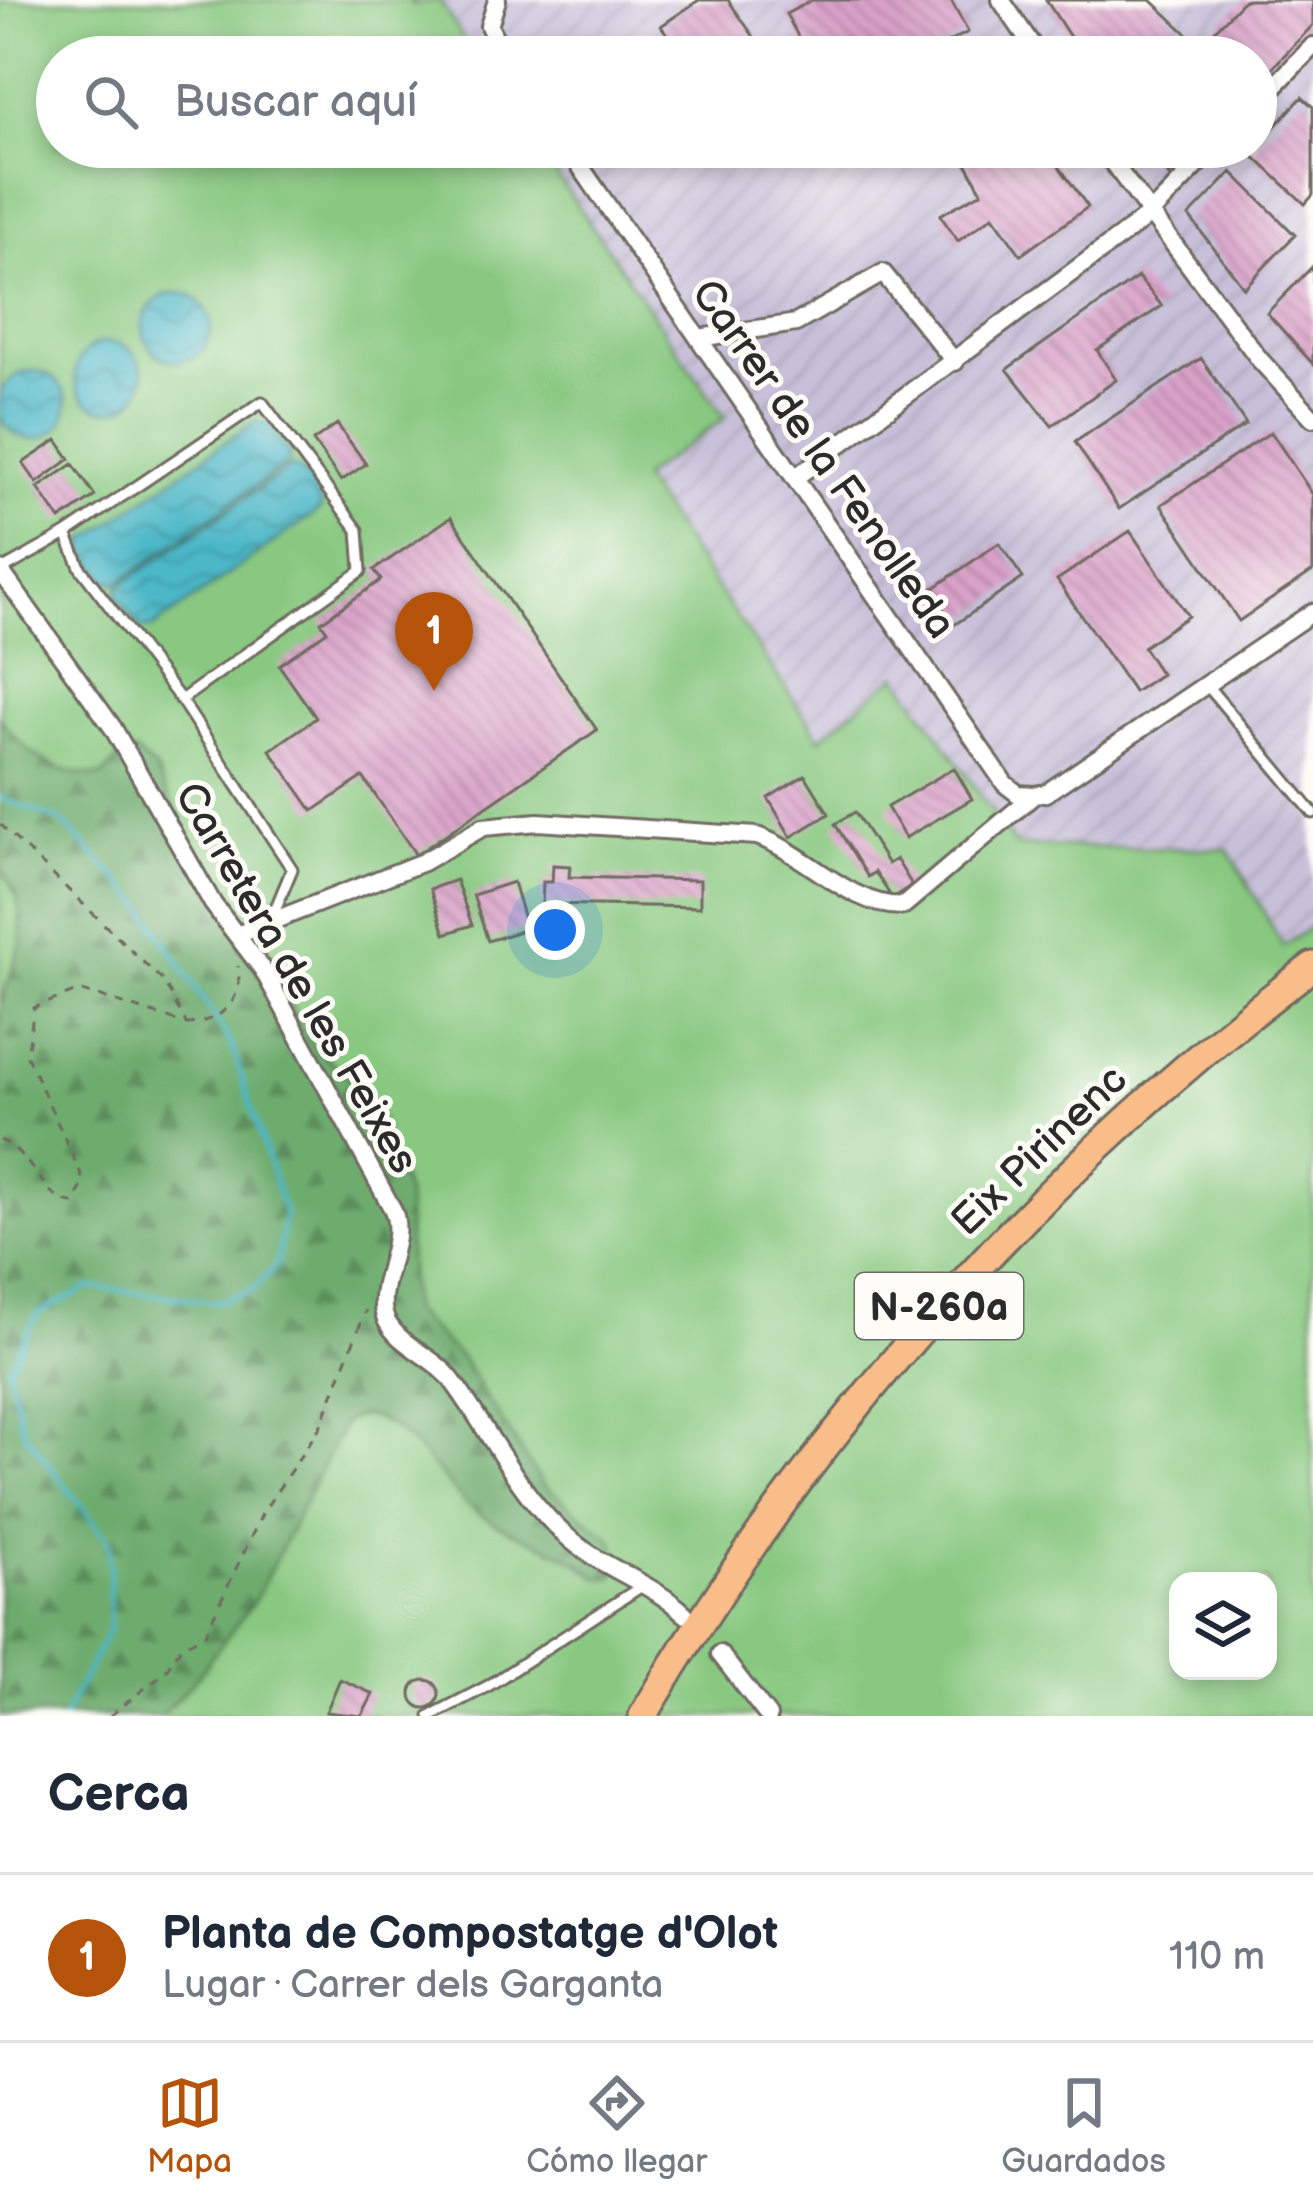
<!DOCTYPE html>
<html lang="es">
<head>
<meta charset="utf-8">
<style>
  body { margin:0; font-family:"Balsamiq Sans",sans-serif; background:#f2f2f3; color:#1f2937 }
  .controls { position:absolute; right:36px; bottom:36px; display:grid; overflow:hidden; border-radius:24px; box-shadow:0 6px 18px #0003 }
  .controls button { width:108px; height:108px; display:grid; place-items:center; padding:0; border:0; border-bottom:3px solid #e0e1e3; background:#fff; color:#1f2937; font:60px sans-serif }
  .you { position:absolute; left:555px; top:930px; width:42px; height:42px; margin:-30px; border:9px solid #fff; border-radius:50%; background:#1a73e8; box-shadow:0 0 0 18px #1a73e833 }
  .badge { display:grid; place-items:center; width:78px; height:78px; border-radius:50%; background:#b45309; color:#fff; font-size:39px; font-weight:700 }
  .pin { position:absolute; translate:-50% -99px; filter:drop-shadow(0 3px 6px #0008) }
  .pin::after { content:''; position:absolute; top:63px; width:42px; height:36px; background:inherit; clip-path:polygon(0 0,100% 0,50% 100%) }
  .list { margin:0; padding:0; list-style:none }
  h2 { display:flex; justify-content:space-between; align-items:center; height:156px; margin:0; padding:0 48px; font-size:51px }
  h2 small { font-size:39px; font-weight:400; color:#747a83 }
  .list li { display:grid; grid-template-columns:78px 1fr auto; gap:36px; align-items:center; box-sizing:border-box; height:168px; padding:0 48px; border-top:3px solid #e0e1e3 }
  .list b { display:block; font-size:45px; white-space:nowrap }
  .list p { margin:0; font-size:39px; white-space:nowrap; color:#747a83 }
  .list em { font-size:39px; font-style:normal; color:#747a83 }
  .icon { flex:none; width:66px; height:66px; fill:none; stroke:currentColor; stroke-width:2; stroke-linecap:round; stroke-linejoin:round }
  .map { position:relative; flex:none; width:1313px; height:1716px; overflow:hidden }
  .search { position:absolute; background:#fff; box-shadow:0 6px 18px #0003; left:36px; right:36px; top:36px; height:132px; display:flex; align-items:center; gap:30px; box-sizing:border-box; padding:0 42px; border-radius:66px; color:#747a83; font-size:45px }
  .sheet { height:324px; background:#fff }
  nav { display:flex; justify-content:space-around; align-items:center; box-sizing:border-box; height:168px; border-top:3px solid #e0e1e3; background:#fff; font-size:33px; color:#747a83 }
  nav a { display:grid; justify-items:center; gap:6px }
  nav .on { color:#b45309 }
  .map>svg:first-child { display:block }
</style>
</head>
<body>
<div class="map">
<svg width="1313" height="1716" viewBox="0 0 1313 1716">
  <defs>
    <pattern id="industrial-furrows" width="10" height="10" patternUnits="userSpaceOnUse" patternTransform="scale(3)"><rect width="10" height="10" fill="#c7c0d9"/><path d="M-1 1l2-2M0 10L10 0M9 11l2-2" fill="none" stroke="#aba5ba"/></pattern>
    <pattern id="forest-firs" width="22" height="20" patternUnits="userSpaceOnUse" patternTransform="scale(3)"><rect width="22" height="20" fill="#6eac6e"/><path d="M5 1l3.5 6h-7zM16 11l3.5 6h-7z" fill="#5b8c5b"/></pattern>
    <pattern id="water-waves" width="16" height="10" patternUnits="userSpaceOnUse" patternTransform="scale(3)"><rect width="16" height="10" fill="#4bb7c7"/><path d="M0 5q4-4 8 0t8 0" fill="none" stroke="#3f95a2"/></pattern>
    <pattern id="building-back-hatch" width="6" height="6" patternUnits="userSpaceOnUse" patternTransform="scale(3)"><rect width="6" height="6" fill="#daa2c9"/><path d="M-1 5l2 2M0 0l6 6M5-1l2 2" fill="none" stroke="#b184a3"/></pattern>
  </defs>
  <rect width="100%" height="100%" fill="#fdfcf7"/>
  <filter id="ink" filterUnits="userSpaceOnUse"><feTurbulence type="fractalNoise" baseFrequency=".00833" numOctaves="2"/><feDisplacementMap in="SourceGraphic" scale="24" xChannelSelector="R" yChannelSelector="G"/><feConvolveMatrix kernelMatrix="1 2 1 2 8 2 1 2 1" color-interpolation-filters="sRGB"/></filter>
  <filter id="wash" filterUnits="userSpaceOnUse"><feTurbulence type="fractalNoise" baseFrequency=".004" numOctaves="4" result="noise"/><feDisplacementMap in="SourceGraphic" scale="48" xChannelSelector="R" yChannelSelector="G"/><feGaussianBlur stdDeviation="2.7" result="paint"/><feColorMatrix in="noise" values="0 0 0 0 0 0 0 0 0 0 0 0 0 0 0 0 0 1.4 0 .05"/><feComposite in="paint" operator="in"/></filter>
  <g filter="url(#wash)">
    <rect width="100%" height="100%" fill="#f4e3c9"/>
    <path fill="url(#industrial-furrows)" d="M415,0h898v925l-30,22 -55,-98 -212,-3 -119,-171 -76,64 -409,-592h844v-90h-872l2,-36z"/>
    <path fill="#88c880" stroke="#5a7a56" stroke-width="3" fill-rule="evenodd" d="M0,0h415l-4,5 28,-5 36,57h-418v90h480l188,271 -84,60 179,260 77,-63 119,171 212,3 55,97 30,-21v791h-1313zM1178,1581h90v90h-90z"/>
    <path fill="url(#forest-firs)" stroke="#4c6c4c" stroke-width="3" d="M0,717c24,36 59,60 103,59l17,-20 15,-4 20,17 47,102 65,87 45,88 48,40 17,25 29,83 5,116 52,51 80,124 70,55 7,27 -8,11h-14c-38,-35 -93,-41 -131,-74 -28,-24 -83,-114 -123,-81l-88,175 -62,83 -34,35h-160v-710l22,-66 -4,-42 -18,-31z"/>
    <path fill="url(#water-waves)" stroke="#3b7179" stroke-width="3" d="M143 327a34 34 0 1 1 68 0a34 34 0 1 1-68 0Z
      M75 376a34 34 0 1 1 68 0a34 34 0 1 1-68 0Z
      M-1 405a34 34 0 1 1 68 0a34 34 0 1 1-68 0Z
      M255,421l13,3 21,30 -1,9 -170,120 -10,-1 -23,-31v-10z
      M291,466c13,4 31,29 30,43l-170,120 -11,-1 -23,-31 1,-10z"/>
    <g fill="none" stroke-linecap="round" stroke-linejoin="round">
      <path stroke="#4bb7c7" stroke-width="4.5" d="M0,798l61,23 80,82 90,140 54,171 -8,51 -24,25 -36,12 -128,-15 -52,27 -29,55 15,62 87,112 -1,87 -45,86"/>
    </g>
    <g id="blocks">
      <path fill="url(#building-back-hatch)" d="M699,0h29l40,57h-85l-22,-31z
        M813,0h138l17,32 -49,25h-110l-23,-43z
        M1046,0h105l49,46 44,-46h69v25l-57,60v-28h-173z
        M1302,97l11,10v88l-8,9 -55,-51z
        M969,147h76l43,60 -67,48 -28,-39 -35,25 -18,-26 42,-23 -22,-40z
        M1148,147h48l-27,29z
        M1232,172l63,63 -51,53 -55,-72z
        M1313,266v98l-46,-51z
        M1138,277l24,29 -65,44 19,30 -64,46 -45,-57z
        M1201,358l45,66 -127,85 -44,-67z
        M337,424l29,40 -25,17 -28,-40z
        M1271,432l42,63v76l-74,50 -78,-116z
        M57,440l13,19 -33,24 -14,-20z
        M73,464l22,32 -35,24 -22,-32z
        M451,517l146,213 -181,125 -53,-78 -50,34 -43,-61 46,-32 -37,-53 48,-34 -6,-9 60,-42 -7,-10z
        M1130,531l58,85 -45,31 18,27 -27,18 -77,-112z
        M999,543l24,35 -69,47 -23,-35z
        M954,768l18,31 -67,39 -18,-31z
        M805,775l24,39 -38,23 -23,-39z
        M855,812l33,52 8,-5 16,26 -20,13 -17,-26 -7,5 -33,-53z
        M553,865l17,1 -1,11 131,3v27l-158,-3 1,-22h9z
        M456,880l16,45 -27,9 -15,-45z
        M513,882l14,47 -39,12 -15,-46z
        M340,1679l33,15 -11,22 -36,-4z
        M411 1694a14 14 0 1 1 28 0a14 14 0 1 1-28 0Z"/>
    </g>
  </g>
  <g filter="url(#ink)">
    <use href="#blocks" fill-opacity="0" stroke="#716b62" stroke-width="3"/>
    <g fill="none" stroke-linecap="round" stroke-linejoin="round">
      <g stroke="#716b62" stroke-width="15">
        <path id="lane" d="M0,571l66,-37
          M1206,684l107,129
          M181,700l-100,-131 -15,-35 196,-132 96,128 3,41 -180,129 111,169 -22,53
          M430,1716l58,-30 157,-102"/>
      </g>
      <g stroke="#716b62" stroke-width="22">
        <path id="street" d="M497,0l-8,26 15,31
          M1001,0l39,57
          M1256,105l57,-59
          M567,147l438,637 13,10 16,1
          M1101,147l159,213 53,58
          M699,338l97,-15 87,-50 72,89
          M796,477l352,-261 67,-69
          M0,570l113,158 100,176 50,66 130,240c15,35 -25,84 -4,115 15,23 46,33 62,54 41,54 67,117 120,161 35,30 80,42 114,74
          M237,935l186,-73 60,-35 55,-5 219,14c49,17 93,71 146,70l131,-111 12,-2 267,-181
          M720,1654l48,62"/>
      </g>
      <g stroke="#716b62" stroke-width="33">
        <path id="primary" d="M643,1716c172,-294 399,-546 670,-750"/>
      </g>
      <path stroke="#716b62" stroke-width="3" stroke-dasharray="9 9" stroke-linecap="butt" d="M0,824l164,158 22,41
        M0,1140c32,12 44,62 73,63l10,-19 -2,-10 -54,-118 7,-48 45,-18 108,34c35,-2 57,-24 51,-58
        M110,1716l55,-44 16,-25 24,-13 58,-122 57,-85 46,-117"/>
      <use href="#lane" stroke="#fff" stroke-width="9"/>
      <use href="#street" stroke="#fff" stroke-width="16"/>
      <use href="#primary" stroke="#f8bd89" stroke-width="27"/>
    </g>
  </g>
  <g text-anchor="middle" stroke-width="10" stroke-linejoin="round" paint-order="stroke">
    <rect fill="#fdfcf7" stroke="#6a6a68" stroke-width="3" x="855" y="1273" width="168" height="66" rx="9"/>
    <g font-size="39" font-weight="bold" fill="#2b2b2b">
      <text x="939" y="1320">N-260a</text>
    </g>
    <g font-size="42" fill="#2b2b2b" stroke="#fdfcf7">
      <text transform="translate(825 458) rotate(55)" y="15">Carrer de la Fenolleda</text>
      <text transform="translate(298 977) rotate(60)" y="15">Carretera de les Feixes</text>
      <text transform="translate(1038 1149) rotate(-44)" y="15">Eix Pirinenc</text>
    </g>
  </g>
</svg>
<div class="controls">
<button><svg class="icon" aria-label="layers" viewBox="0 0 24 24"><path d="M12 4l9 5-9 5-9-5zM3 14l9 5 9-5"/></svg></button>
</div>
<div class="you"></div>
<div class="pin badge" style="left:434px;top:691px">1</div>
<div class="search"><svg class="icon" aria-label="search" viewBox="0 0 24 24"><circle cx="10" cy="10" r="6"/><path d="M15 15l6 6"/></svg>Buscar aquí</div>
</div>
<section class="sheet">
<h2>Cerca<small></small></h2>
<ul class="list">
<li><span class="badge">1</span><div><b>Planta de Compostatge d'Olot</b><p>Lugar · Carrer dels Garganta</p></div><em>110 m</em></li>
</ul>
</section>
<nav>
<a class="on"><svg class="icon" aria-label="map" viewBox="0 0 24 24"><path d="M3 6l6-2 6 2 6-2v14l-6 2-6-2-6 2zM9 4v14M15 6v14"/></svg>Mapa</a>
<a><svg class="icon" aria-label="directions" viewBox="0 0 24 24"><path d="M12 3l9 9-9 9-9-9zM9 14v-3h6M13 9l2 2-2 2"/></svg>Cómo llegar</a>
<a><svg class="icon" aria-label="saved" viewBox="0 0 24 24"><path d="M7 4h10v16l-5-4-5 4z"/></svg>Guardados</a>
</nav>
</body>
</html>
